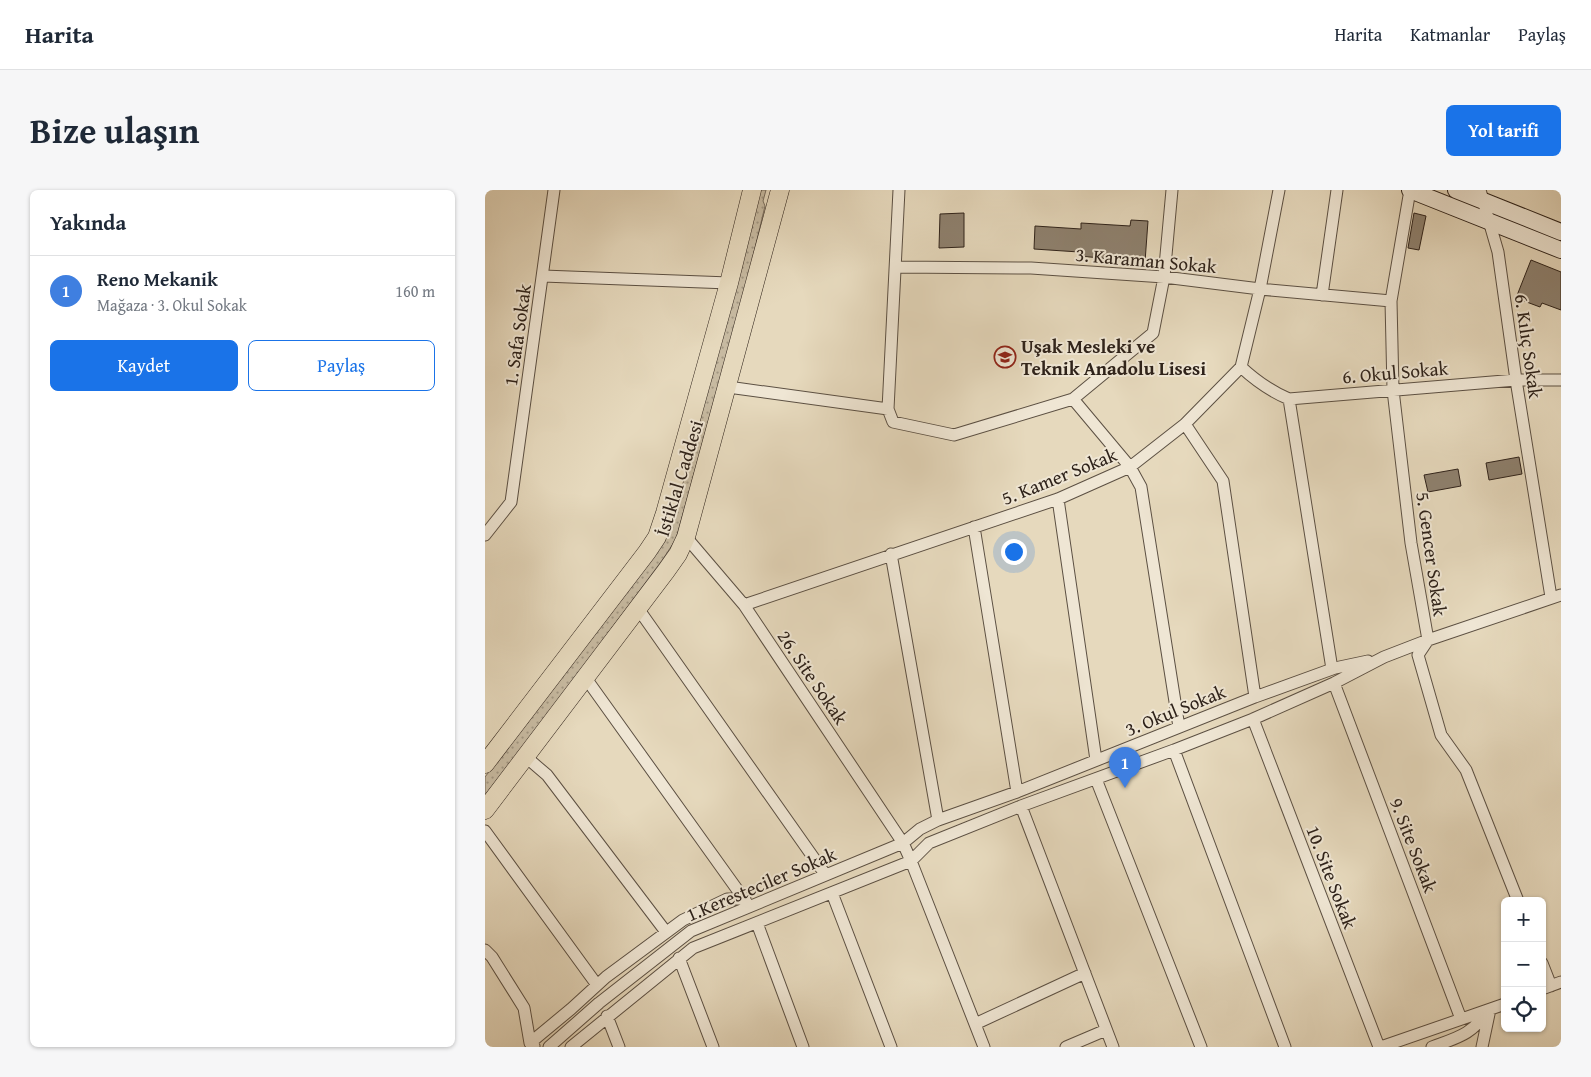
<!DOCTYPE html>
<html lang="tr">
<head>
<meta charset="utf-8">
<style>
  body { margin:0; font-family:"Gentium Book Plus",serif; background:#f6f6f7; color:#1f2937 }
  .controls { position:absolute; right:15px; bottom:15px; display:grid; overflow:hidden; border-radius:8px; box-shadow:0 1px 4px #0004 }
  .controls button { width:45px; height:45px; display:grid; place-items:center; padding:0; border:0; border-bottom:1px solid #e0e1e3; background:#fff; color:#1f2937; font:25px sans-serif }
  .you { position:absolute; left:528px; top:361px; width:18px; height:18px; margin:-12px; border:4px solid #fff; border-radius:50%; background:#1a73e8; box-shadow:0 0 0 8px #1a73e833 }
  .badge { display:grid; place-items:center; width:32px; height:32px; border-radius:50%; background:#1a73e8; color:#fff; font-size:16px; font-weight:700 }
  .pin { position:absolute; translate:-50% -41px; filter:drop-shadow(0 1px 2px #0008) }
  .pin::after { content:''; position:absolute; top:26px; width:18px; height:15px; background:inherit; clip-path:polygon(0 0,100% 0,50% 100%) }
  .list { margin:0; padding:0; list-style:none }
  h2 { display:flex; justify-content:space-between; align-items:center; height:65px; margin:0; padding:0 20px; font-size:21px }
  h2 small { font-size:16px; font-weight:400; color:#747a83 }
  .list li { display:grid; grid-template-columns:32px 1fr auto; gap:15px; align-items:center; box-sizing:border-box; height:70px; padding:0 20px; border-top:1px solid #e0e1e3 }
  .list b { display:block; font-size:19px; white-space:nowrap }
  .list p { margin:0; font-size:16px; white-space:nowrap; color:#747a83 }
  .list em { font-size:16px; font-style:normal; color:#747a83 }
  .actions { display:flex; gap:10px; padding:15px 20px }
  .actions a { flex:1; padding:11px 0; border:1px solid #1a73e8; border-radius:8px; text-align:center; font-size:18px; color:#1a73e8 }
  .actions .main { background:#1a73e8; color:#fff }
  .icon { flex:none; width:28px; height:28px; fill:none; stroke:currentColor; stroke-width:2; stroke-linecap:round; stroke-linejoin:round }
  .map { position:relative; flex:none; width:1076px; height:857px; overflow:hidden; border-radius:8px }
  header { display:flex; align-items:center; gap:30px; box-sizing:border-box; height:70px; padding:0 25px; background:#fff; border-bottom:1px solid #e0e1e3 }
  header strong { font-size:24px }
  nav { display:flex; gap:28px; margin-inline-start:auto; font-size:18px }
  .intro { display:flex; align-items:center; justify-content:space-between; box-sizing:border-box; height:120px; padding:0 30px }
  h1 { margin:0; font-size:35px }
  .button { padding:12px 22px; border-radius:8px; background:#1a73e8; color:#fff; font-size:18px; font-weight:700 }
  main { display:flex; gap:30px; padding:0 30px }
  aside { flex:1; background:#fff; border-radius:8px; box-shadow:0 1px 4px #0004 }
  .map>svg:first-child { display:block }
</style>
</head>
<body>
<header>
<strong>Harita</strong>
<nav><a>Harita</a><a>Katmanlar</a><a>Paylaş</a></nav>
</header>
<div class="intro"><h1>Bize ulaşın</h1><a class="button">Yol tarifi</a></div>
<main>
<aside>
<h2>Yakında<small></small></h2>
<ul class="list">
<li><span class="badge" style="background:#3f7fe0">1</span><div><b>Reno Mekanik</b><p>Mağaza · 3. Okul Sokak</p></div><em>160 m</em></li>
</ul>
<div class="actions"><a class="main">Kaydet</a><a>Paylaş</a></div>
</aside>
<div class="map">
<svg width="1076" height="857" viewBox="0 0 1076 857">
  <defs>
    <pattern id="grass-dots" width="8" height="8" patternUnits="userSpaceOnUse" patternTransform="scale(1.25)"><rect width="8" height="8" fill="#c7baa1"/><path d="M2 2h.1M6 6h.1" fill="none" stroke="#a29782" stroke-width="1.8" stroke-linecap="round"/></pattern>
  </defs>
  <rect width="100%" height="100%" fill="#e6d9bd"/>
  <filter id="stains"><feTurbulence type="fractalNoise" baseFrequency=".004" numOctaves="4"/><feColorMatrix values="0 0 0 0 .2 0 0 0 0 .09 0 0 0 0 .02 0 0 0 .5 -.17"/></filter>
  <radialGradient id="worn" r=".72"><stop offset=".6" stop-color="#630" stop-opacity="0"/><stop offset="1" stop-color="#630" stop-opacity=".3"/></radialGradient>
  <path fill="url(#grass-dots)" stroke="#7a6e5e" d="M275,0h6l-3,11 2,5 -17,71 -72,262 -13,20 -127,171 -51,65v-18l174,-230z"/>
  <path fill="#8e816f" stroke="#2e221a" d="M479,23v34l-25,1 1,-34z
    M929,23l12,3 -7,34 -11,-2z
    M646,30l17,1 -3,41 -66,-6v-4l-45,-3 1,-23 46,3v-6l49,3z
    M1046,70l30,12v38l-19,-7 -2,4 -24,-9z
    M1034,267l3,17 -33,6 -3,-17z
    M973,279l3,17 -33,6 -4,-17z"/>
  <g fill="none" stroke-linecap="round" stroke-linejoin="round">
    <g stroke="#5c5043" stroke-width="13">
      <path id="street" d="M925,0l-19,111 2,89 18,153 17,97 -10,15 23,80 25,35 52,131
        M995,0l18,62 18,128 35,217
        M411,77l135,1 133,9 96,12 131,12
        M58,86l186,7
        M837,105l15,-105
        M756,177c15,14 29,24 48,32l227,-19h45
        M243,197l160,22 5,13 61,13 119,-36 80,-66 11,-56 8,-87
        M588,209l57,68 11,20 38,240
        M804,209l43,270
        M403,219l11,-219
        M700,234l38,57 32,216
        M573,309l38,261
        M489,337l43,265
        M0,345l26,-33 43,-312
        M201,347l58,68 159,238 8,18 73,186
        M406,364l47,266
        M259,415l314,-106 72,-32 55,-43 56,-57 19,-78 19,-99
        M152,417l188,267
        M100,487l164,229
        M849,493l127,336
        M768,529l126,328
        M689,560l111,297
        M41,567l21,18 119,157
        M611,589l105,268
        M536,616l92,241
        M0,641l112,154
        M347,703l59,154
        M272,733l46,124
        M0,760l7,7 32,51 6,35 4,3
        M194,768l34,89
        M1057,773l9,23
        M1057,799l19,-7
        M122,826l12,31
        M490,834l110,-51
        M45,853l41,-34 35,-32 77,-57 44,-21h18
        M64,857l50,-44 92,-72 212,-88 17,-14 18,-9 79,-28 238,-95 80,-29 33,-7
        M86,857l122,-99 218,-87 18,-18 92,-37 153,-56 79,-31 81,-36 50,-26 44,-17 133,-45
        M581,857l40,-17
        M896,857l124,-43
        M947,857c27,-10 39,-12 57,-37
        M997,857l7,-33"/>
    </g>
    <g stroke="#2e221a" stroke-width="18">
      <path id="secondary" d="M925,0l151,60
        M971,0l105,42"/>
    </g>
    <g stroke="#2e221a" stroke-width="19">
      <path id="primary" d="M0,574l162,-212 10,-15 8,-24 64,-230 23,-93
        M0,620l181,-239 12,-17 8,-17 94,-347"/>
    </g>
    <use href="#street" stroke="#efe6d4" stroke-width="11"/>
    <use href="#secondary" stroke="#efe6d4" stroke-width="16"/>
    <use href="#primary" stroke="#e6d9bd" stroke-width="18"/>
  </g>
  <defs>
    <g id="school-ring" transform="scale(1.125)"><circle r="9.5" fill="#efe6d4" stroke="#8f2418" stroke-width="1.5"/><path d="M0-5L7-2L0 1L-7-2ZM-4 1L0 2.5L4 1V4Q0 6-4 4Z" fill="#8f2418"/></g>
  </defs>
  <g fill-rule="evenodd">
    <use href="#school-ring" x="520" y="167"/>
  </g>
  <g text-anchor="middle" stroke-width="4" stroke-linejoin="round" paint-order="stroke">
    <g font-size="19" fill="#2e221a" stroke="#efe6d4">
      <text transform="translate(661 70) rotate(5)" y="7">3. Karaman Sokak</text>
      <text transform="translate(32 145) rotate(-82)" y="7">1. Safa Sokak</text>
      <text transform="translate(1044 156) rotate(82)" y="7">6. Kılıç Sokak</text>
      <text transform="translate(910 182) rotate(-5)" y="7">6. Okul Sokak</text>
      <text transform="translate(574 286) rotate(-22)" y="7">5. Kamer Sokak</text>
      <text transform="translate(194 288) rotate(-73)" y="7">İstiklal Caddesi</text>
      <text transform="translate(947 364) rotate(82)" y="7">5. Gencer Sokak</text>
      <text transform="translate(328 487) rotate(56)" y="7">26. Site Sokak</text>
      <text transform="translate(690 520) rotate(-22)" y="7">3. Okul Sokak</text>
      <text transform="translate(929 655) rotate(69)" y="7">9. Site Sokak</text>
      <text transform="translate(847 687) rotate(69)" y="7">10. Site Sokak</text>
      <text transform="translate(276 694) rotate(-23)" y="7">1.Keresteciler Sokak</text>
    </g>
    <g font-size="19" font-weight="bold" fill="#2e221a" stroke="#efe6d4" text-anchor="start">
      <text x="536" y="163">Uşak Mesleki ve<tspan x="536" dy="22">Teknik Anadolu Lisesi</tspan></text>
    </g>
  </g>
  <rect width="100%" height="100%" filter="url(#stains)"/>
  <rect width="100%" height="100%" fill="url(#worn)"/>
</svg>
<div class="controls">
<button>+</button>
<button>−</button>
<button><svg class="icon" aria-label="locate" viewBox="0 0 24 24"><circle cx="12" cy="12" r="6"/><path d="M12 2v4M12 18v4M2 12h4M18 12h4"/></svg></button>
</div>
<div class="you"></div>
<div class="pin badge" style="left:640px;top:598px;background:#3f7fe0">1</div>
</div>
</main>
</body>
</html>
